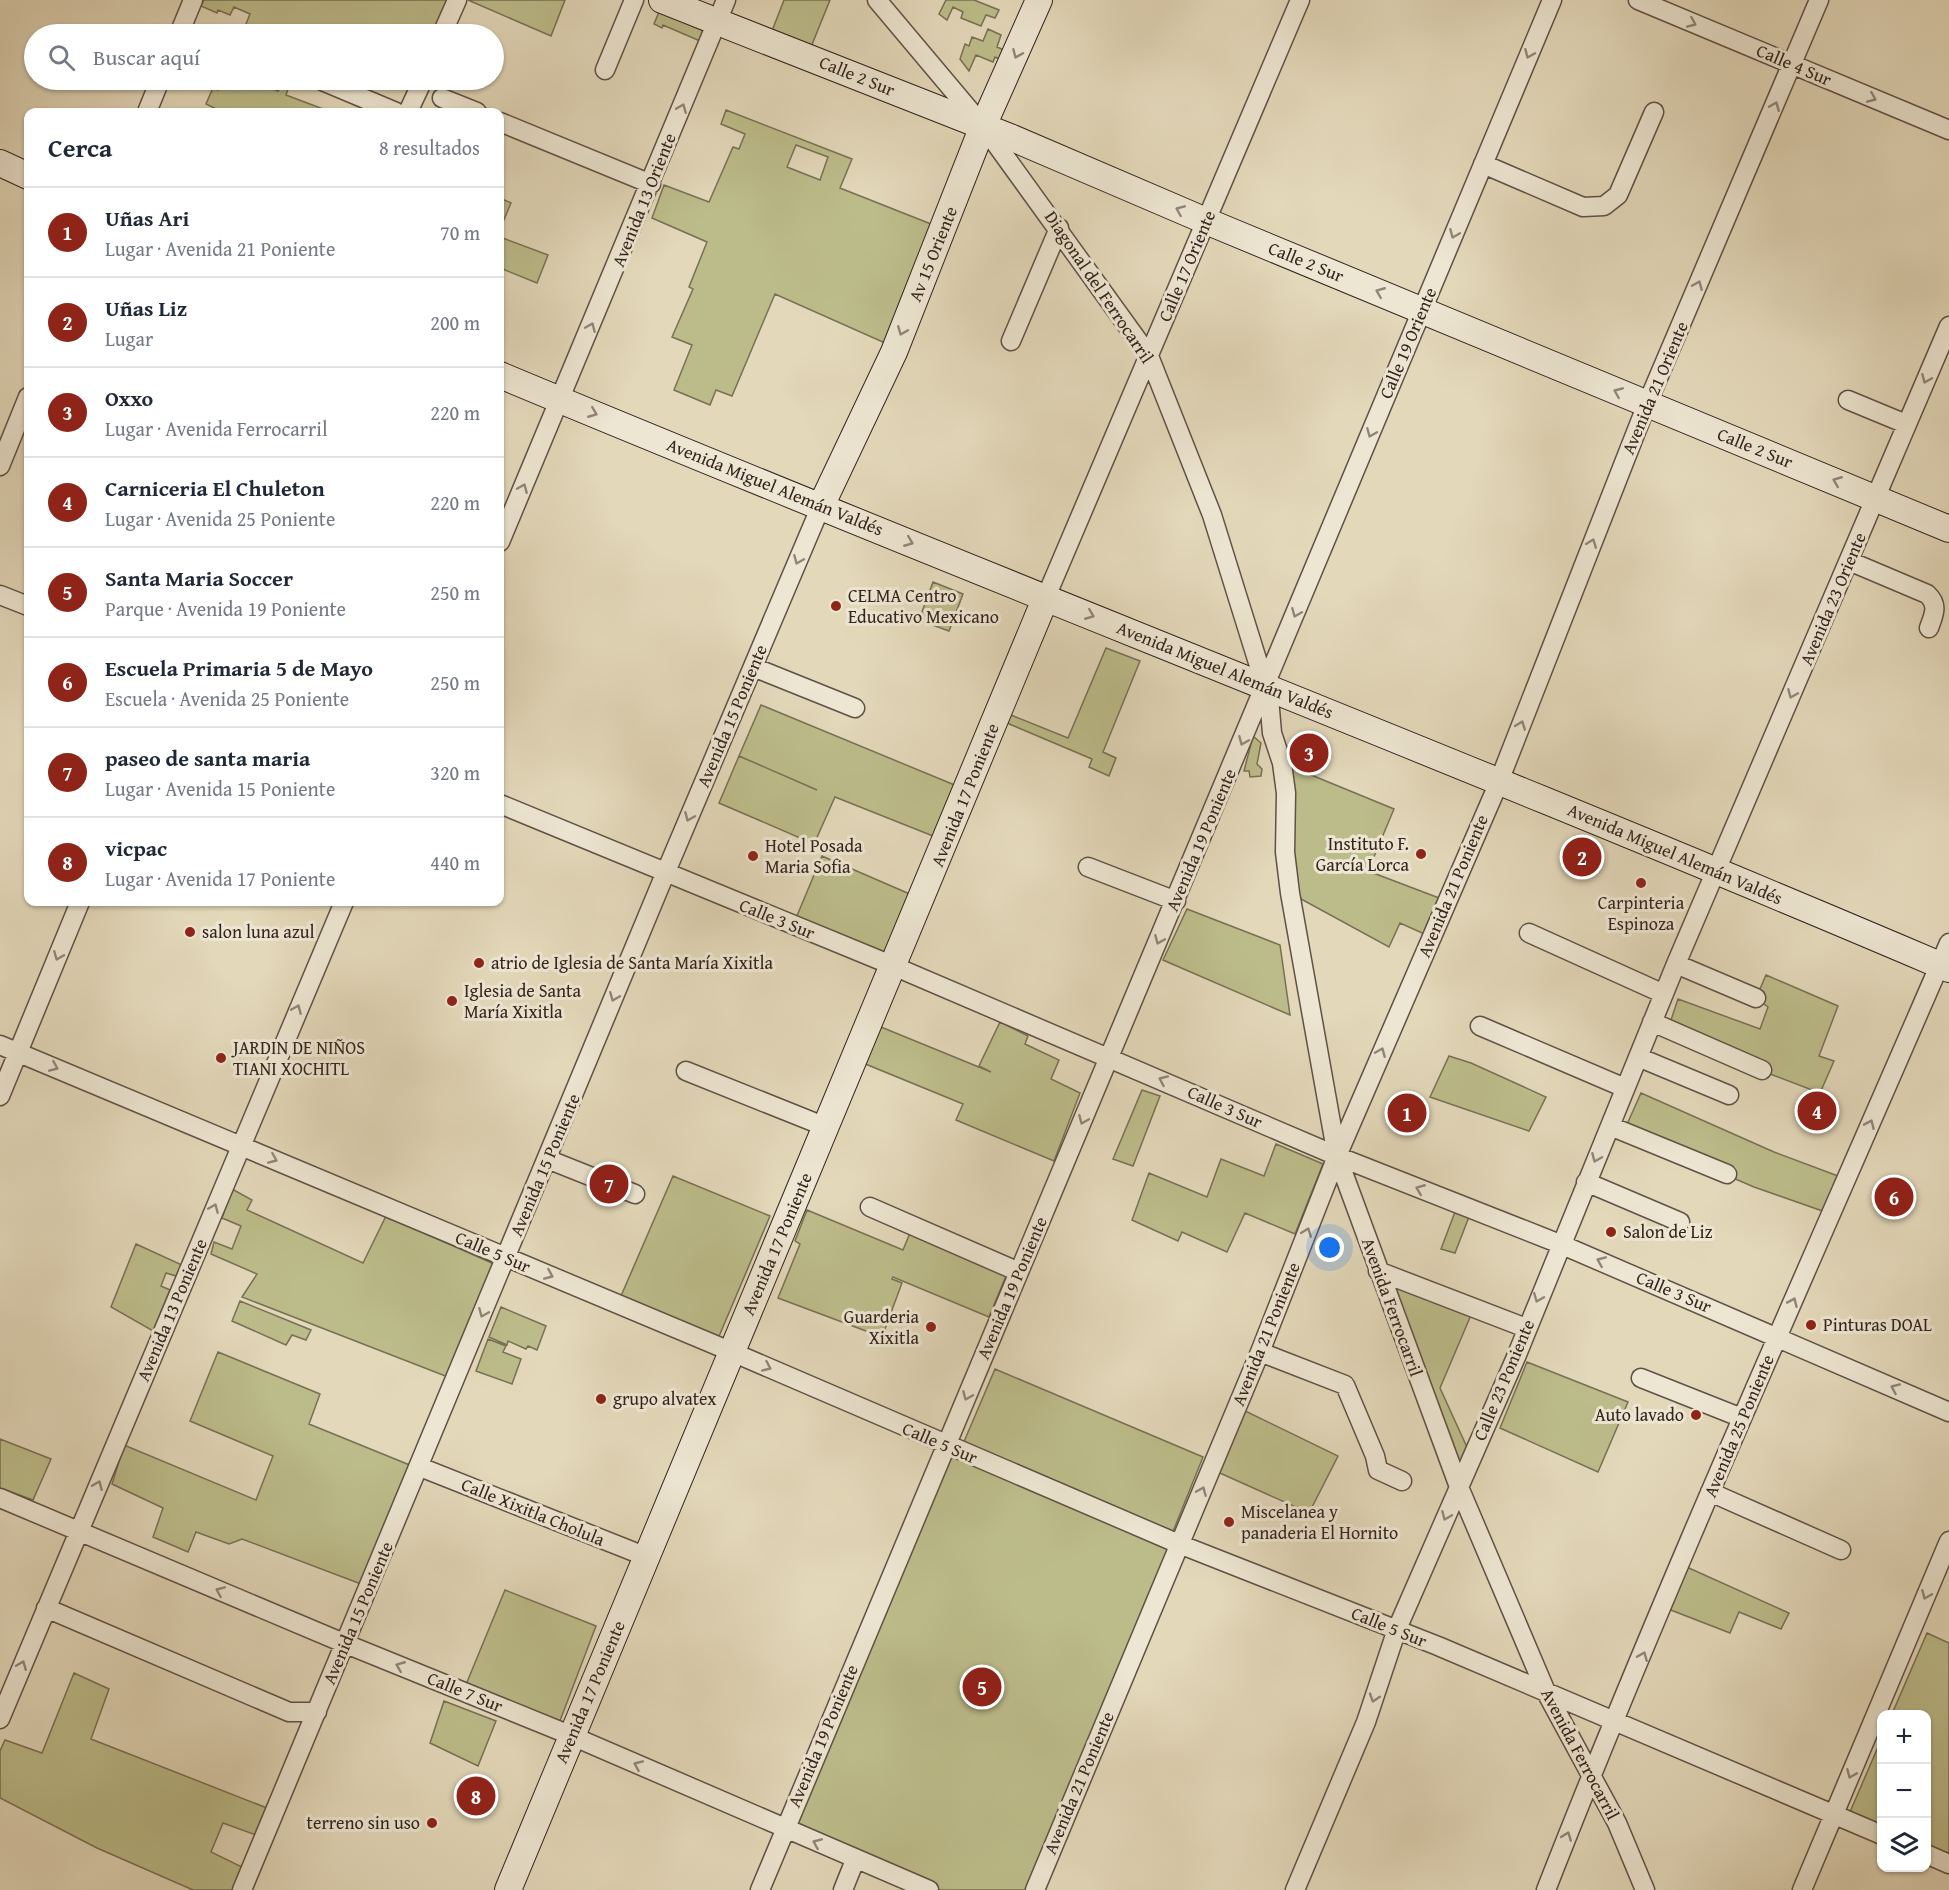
<!DOCTYPE html>
<html lang="es">
<head>
<meta charset="utf-8">
<style>
  body { margin:0; font-family:"Gentium Book Plus",serif; background:#f6f6f7; color:#1f2937 }
  .controls { position:absolute; right:18px; bottom:18px; display:grid; overflow:hidden; border-radius:12px; box-shadow:0 2px 4px #0004 }
  .controls button { width:54px; height:54px; display:grid; place-items:center; padding:0; border:0; border-bottom:2px solid #e0e1e3; background:#fff; color:#1f2937; font:30px sans-serif }
  .you { position:absolute; left:1330px; top:1248px; width:21px; height:21px; margin:-15px; border:4px solid #fff; border-radius:50%; background:#1a73e8; box-shadow:0 0 0 9px #1a73e833 }
  .badge { display:grid; place-items:center; width:39px; height:39px; border-radius:50%; background:#8f2418; color:#fff; font-size:20px; font-weight:700 }
  .pin { position:absolute; translate:-50% -50%; border:3px solid #fff; box-shadow:0 2px 6px #0006 }
  .list { margin:0; padding:0; list-style:none }
  h2 { display:flex; justify-content:space-between; align-items:center; height:78px; margin:0; padding:0 24px; font-size:26px }
  h2 small { font-size:20px; font-weight:400; color:#747a83 }
  .list li { display:grid; grid-template-columns:39px 1fr auto; gap:18px; align-items:center; box-sizing:border-box; height:90px; padding:0 24px; border-top:2px solid #e0e1e3 }
  .list b { display:block; font-size:22px; white-space:nowrap }
  .list p { margin:0; font-size:20px; white-space:nowrap; color:#747a83 }
  .list em { font-size:20px; font-style:normal; color:#747a83 }
  .icon { flex:none; width:33px; height:33px; fill:none; stroke:currentColor; stroke-width:2; stroke-linecap:round; stroke-linejoin:round }
  .map { position:relative; flex:none; width:1949px; height:1890px; overflow:hidden }
  .search { position:absolute; background:#fff; box-shadow:0 2px 4px #0004; left:24px; top:24px; width:480px; height:66px; display:flex; align-items:center; gap:15px; box-sizing:border-box; padding:0 21px; border-radius:33px; color:#747a83; font-size:22px }
  .panel { position:absolute; background:#fff; box-shadow:0 2px 4px #0004; left:24px; top:108px; width:480px; height:798px; border-radius:12px }
  .map>svg:first-child { display:block }
</style>
</head>
<body>
<div class="map">
<svg width="1949" height="1890" viewBox="0 0 1949 1890">
  <rect width="100%" height="100%" fill="#e3d8ba"/>
  <filter id="stains"><feTurbulence type="fractalNoise" baseFrequency=".00333" numOctaves="4"/><feColorMatrix values="0 0 0 0 .2 0 0 0 0 .09 0 0 0 0 .02 0 0 0 .5 -.17"/></filter>
  <radialGradient id="worn" r=".72"><stop offset=".6" stop-color="#630" stop-opacity="0"/><stop offset="1" stop-color="#630" stop-opacity=".3"/></radialGradient>
  <path fill="#bcbc8a" stroke="#787054" stroke-width="1.5" fill-rule="evenodd" d="M204,0h244l-13,34h-193l8,-20 -16,-7 -4,8 -12,-5 -1,3 -16,-7z
    M468,0h97l-14,36z
    M784,0h46l-21,52 -39,-16z
    M946,0h28l25,10 -4,8 -9,-3 -5,11 -20,-8 2,-6 -10,-5 -6,13 -8,-6z
    M659,12l45,19 -4,10 -37,-16 -1,3 -8,-4z
    M988,29l13,6 -4,12 14,6 -4,9 -12,-5 -2,5 -17,-7 -7,16 -9,-12 5,-15 4,2 3,-9 11,4z
    M222,80h43l-2,5 15,6 7,-11h6l-5,15 45,17h-109l-16,-8 7,-16 5,2z
    M726,110l126,49 -12,29 96,38 -51,117 -110,-49 -43,102 -16,-6 -6,15 -36,-15 18,-45 -20,-8 21,-48 -4,-2 18,-45 -55,-24 12,-33 45,17 24,-55 6,2 6,-15 -24,-10zM796,145l32,12 -8,23 -33,-13z
    M500,198l11,5 -11,26z
    M500,237l48,18 -11,28 -37,-15z
    M933,582l30,12 -14,37 -30,-11z
    M1106,648l34,13 -37,91 13,6 -7,18 -20,-9 3,-8 -85,-36 4,-8 57,23z
    M761,705l196,81 -24,50 -98,-39 -21,47 -95,-41 20,-47 78,34 -78,-34z
    M1253,736l8,7 -4,21 5,5 -1,7 -11,1 -1,-6h-5z
    M1282,763l112,46 -26,62 79,30 -16,36 -31,-14 -11,24 -99,-54z
    M822,856l90,39 -26,61 -90,-38z
    M1187,909l93,36 10,70 -127,-55z
    M1766,975l72,31 -19,50 15,5 -14,32 -50,-19 -102,-45 10,-30 82,30 8,-22 -12,-9z
    M1000,1022l28,14 -3,8 34,16 -8,19 29,14 -26,68 -98,-41 7,-16 -100,-41 18,-36 110,45 -12,-6z
    M1449,1056l22,7 75,34 -17,34 -99,-34z
    M1142,1090l18,6 -27,70 -20,-7z
    M1641,1093l133,59 72,27 -15,35 -77,-27 -130,-56z
    M1276,1144l47,20 -28,70 -50,-21 -18,39 -45,-20 -4,9 -46,-21 17,-47 58,24 14,-38 43,17z
    M673,1176l97,40 -53,125 -96,-45z
    M232,1189l20,11 -5,10 116,53 23,-47 108,48 -46,113 -206,-80 15,-23 -46,-20 3,-12 18,7 9,-23 -19,-8z
    M1458,1204l14,5 -17,44 -14,-4z
    M807,1210l96,40 9,-22 97,41 -20,48 -96,-40 -1,2 10,4 -20,54 -104,-39 22,-54 -5,-3z
    M136,1244l46,21 -6,11 -10,-3 -5,13 9,4 -17,41 -42,-24z
    M1378,1271l96,37 -34,80 31,68 -12,31z
    M240,1301l71,29 -5,10 -14,-5 -6,10 -54,-24z
    M501,1307l45,19 -9,24 -9,-4 -2,3 -18,-8 -1,4 -18,-8z
    M488,1339l18,7 -3,6 18,7 -9,25 -36,-13z
    M218,1352l102,42 -11,30 108,44 -56,116 -119,-45 -13,5 -33,-12 -8,20 -35,-15 10,-29 -51,-24 12,-39 132,55 17,-44 -83,-35z
    M1527,1362l101,40 -30,70 -98,-44z
    M995,1369l208,88 -31,77 -209,-90z
    M1237,1407l101,49 -29,57 -98,-44z
    M0,1439l51,20 -18,41 -33,-12z
    M946,1446l233,98 -144,346h-104l-147,-61z
    M1680,1564l109,49 -8,16 -42,-17 -9,21 -67,-26z
    M505,1590l91,36 -38,100 -93,-39z
    M1927,1633l22,10v211l-22,-9 -1,-131h-34z
    M74,1673l35,16 -18,50 176,69 -11,27 -33,-12 -12,29 33,16 -10,22h-41l-96,-42 -97,-50v-47l5,-11 37,13z
    M444,1701l52,20 -18,45 -48,-23z
    M1881,1740v86l-31,-14z"/>
  <g fill="none" stroke-linecap="round" stroke-linejoin="round">
    <g stroke="#605145" stroke-width="21">
      <path id="street" d="M877,0l106,126 166,230 63,159 57,183 3,35 10,30 4,30 -1,59 5,41 47,263 122,331 88,207 70,129 28,67
        M1638,0l311,130
        M179,34l14,-34
        M442,34l15,-34
        M605,70l29,-70
        M320,80l76,32
        M442,98l35,14
        M147,112l13,-32
        M408,112l15,-32
        M500,122l151,62
        M1483,164l100,43 21,-1 14,-11 36,-83
        M1011,341l48,-113
        M1848,400l58,24
        M0,466l28,-69
        M500,542l226,-542
        M1849,561l78,33c12,11 7,20 2,34
        M0,595l28,11
        M1046,597l254,-597
        M753,667l102,41
        M500,804l384,158 453,194 223,88 389,168
        M1088,867l88,34
        M1529,933l135,61
        M1676,964l80,34
        M1652,1022l110,48
        M1480,1026l145,62
        M0,1045l725,304 454,195 259,102 444,189
        M1638,1057l91,38
        M686,1071l140,56
        M0,1096l80,-194
        M1610,1126l117,48
        M547,1159l88,35
        M1586,1182l94,40
        M870,1207l149,65
        M1378,1271l148,57
        M1260,1352l85,33 30,71 3,14 24,11
        M1641,1378l101,40
        M420,1467l227,90
        M1710,1492l131,58
        M0,1498l346,146 219,89 364,157
        M46,1608l243,104h28
        M0,1719l344,-817
        M1926,1854l23,10
        M242,1890l423,-1016 156,-368
        M760,1890l792,-1890
        M843,1890l12,-30
        M1035,1890l225,-538 77,-196 159,-367 151,-385 172,-404
        M1295,1890l71,-168 31,-93 119,-272 160,-393 273,-638
        M1546,1890c125,-319 267,-632 403,-947
        M1802,1890l147,-349"/>
    </g>
    <g stroke="#35241e" stroke-width="28">
      <path id="secondary" d="M662,0l348,137 196,84 743,308
        M0,163l28,13
        M500,375c481,201 969,389 1449,594
        M821,506l73,-154 89,-226 56,-126
        M508,1890l538,-1293"/>
    </g>
    <use href="#street" stroke="#ede6d2" stroke-width="18"/>
    <use href="#secondary" stroke="#ede6d2" stroke-width="26"/>
  </g>
  <defs><path id="oneway-chevron" d="M-2-3.5L2.5 0L-2 3.5" fill="none" stroke-width="1.6" stroke-linecap="round" stroke-linejoin="round" transform="scale(1.5)"/></defs>
  <g stroke="#918578">
    <use href="#oneway-chevron" transform="translate(1692 23) rotate(23)"/>
    <use href="#oneway-chevron" transform="translate(1017 54) rotate(113)"/>
    <use href="#oneway-chevron" transform="translate(1529 54) rotate(113)"/>
    <use href="#oneway-chevron" transform="translate(1872 98) rotate(23)"/>
    <use href="#oneway-chevron" transform="translate(1775 106) rotate(-67)"/>
    <use href="#oneway-chevron" transform="translate(682 108) rotate(-68)"/>
    <use href="#oneway-chevron" transform="translate(1180 210) rotate(-157)"/>
    <use href="#oneway-chevron" transform="translate(1454 234) rotate(113)"/>
    <use href="#oneway-chevron" transform="translate(1698 285) rotate(-67)"/>
    <use href="#oneway-chevron" transform="translate(1380 292) rotate(-158)"/>
    <use href="#oneway-chevron" transform="translate(591 327) rotate(-67)"/>
    <use href="#oneway-chevron" transform="translate(902 331) rotate(112)"/>
    <use href="#oneway-chevron" transform="translate(1926 379) rotate(113)"/>
    <use href="#oneway-chevron" transform="translate(1618 392) rotate(-157)"/>
    <use href="#oneway-chevron" transform="translate(593 413) rotate(22)"/>
    <use href="#oneway-chevron" transform="translate(1371 433) rotate(113)"/>
    <use href="#oneway-chevron" transform="translate(1837 481) rotate(-158)"/>
    <use href="#oneway-chevron" transform="translate(523 488) rotate(-67)"/>
    <use href="#oneway-chevron" transform="translate(909 542) rotate(22)"/>
    <use href="#oneway-chevron" transform="translate(1592 543) rotate(-69)"/>
    <use href="#oneway-chevron" transform="translate(798 560) rotate(113)"/>
    <use href="#oneway-chevron" transform="translate(1296 613) rotate(113)"/>
    <use href="#oneway-chevron" transform="translate(1090 615) rotate(22)"/>
    <use href="#oneway-chevron" transform="translate(1792 694) rotate(113)"/>
    <use href="#oneway-chevron" transform="translate(1521 725) rotate(-69)"/>
    <use href="#oneway-chevron" transform="translate(1243 741) rotate(113)"/>
    <use href="#oneway-chevron" transform="translate(689 817) rotate(113)"/>
    <use href="#oneway-chevron" transform="translate(1159 940) rotate(113)"/>
    <use href="#oneway-chevron" transform="translate(58 956) rotate(112)"/>
    <use href="#oneway-chevron" transform="translate(614 997) rotate(112)"/>
    <use href="#oneway-chevron" transform="translate(297 1009) rotate(-67)"/>
    <use href="#oneway-chevron" transform="translate(1381 1052) rotate(-67)"/>
    <use href="#oneway-chevron" transform="translate(54 1067) rotate(23)"/>
    <use href="#oneway-chevron" transform="translate(1163 1080) rotate(-156)"/>
    <use href="#oneway-chevron" transform="translate(1083 1120) rotate(113)"/>
    <use href="#oneway-chevron" transform="translate(1870 1124) rotate(-66)"/>
    <use href="#oneway-chevron" transform="translate(1596 1158) rotate(113)"/>
    <use href="#oneway-chevron" transform="translate(273 1159) rotate(23)"/>
    <use href="#oneway-chevron" transform="translate(1420 1189) rotate(-158)"/>
    <use href="#oneway-chevron" transform="translate(214 1208) rotate(-67)"/>
    <use href="#oneway-chevron" transform="translate(1307 1232) rotate(-69)"/>
    <use href="#oneway-chevron" transform="translate(1601 1261) rotate(-157)"/>
    <use href="#oneway-chevron" transform="translate(549 1275) rotate(23)"/>
    <use href="#oneway-chevron" transform="translate(1538 1298) rotate(112)"/>
    <use href="#oneway-chevron" transform="translate(1793 1302) rotate(-66)"/>
    <use href="#oneway-chevron" transform="translate(483 1313) rotate(113)"/>
    <use href="#oneway-chevron" transform="translate(767 1367) rotate(24)"/>
    <use href="#oneway-chevron" transform="translate(1895 1388) rotate(-156)"/>
    <use href="#oneway-chevron" transform="translate(967 1396) rotate(113)"/>
    <use href="#oneway-chevron" transform="translate(98 1485) rotate(-67)"/>
    <use href="#oneway-chevron" transform="translate(1202 1491) rotate(-67)"/>
    <use href="#oneway-chevron" transform="translate(1446 1516) rotate(113)"/>
    <use href="#oneway-chevron" transform="translate(220 1591) rotate(-157)"/>
    <use href="#oneway-chevron" transform="translate(1926 1595) rotate(113)"/>
    <use href="#oneway-chevron" transform="translate(1643 1656) rotate(-68)"/>
    <use href="#oneway-chevron" transform="translate(22 1665) rotate(-68)"/>
    <use href="#oneway-chevron" transform="translate(400 1666) rotate(-158)"/>
    <use href="#oneway-chevron" transform="translate(1374 1698) rotate(108)"/>
    <use href="#oneway-chevron" transform="translate(638 1765) rotate(-156)"/>
    <use href="#oneway-chevron" transform="translate(1851 1774) rotate(113)"/>
    <use href="#oneway-chevron" transform="translate(1567 1836) rotate(-69)"/>
    <use href="#oneway-chevron" transform="translate(817 1843) rotate(-157)"/>
  </g>
  <g fill="#8f2418" stroke="#ede6d2" stroke-width="2">
    <circle cx="836" cy="606" r="6"/>
    <circle cx="1421" cy="854" r="6"/>
    <circle cx="753" cy="856" r="6"/>
    <circle cx="1641" cy="883" r="6"/>
    <circle cx="190" cy="932" r="6"/>
    <circle cx="479" cy="963" r="6"/>
    <circle cx="452" cy="1001" r="6"/>
    <circle cx="221" cy="1058" r="6"/>
    <circle cx="1611" cy="1232" r="6"/>
    <circle cx="1811" cy="1325" r="6"/>
    <circle cx="931" cy="1327" r="6"/>
    <circle cx="601" cy="1399" r="6"/>
    <circle cx="1696" cy="1415" r="6"/>
    <circle cx="1229" cy="1522" r="6"/>
    <circle cx="432" cy="1823" r="6"/>
  </g>
  <g text-anchor="middle" stroke-width="6" stroke-linejoin="round" paint-order="stroke">
    <g font-size="18" fill="#35241e" stroke="#ede6d2">
      <text transform="translate(1794 65) rotate(23)" y="6">Calle 4 Sur</text>
      <text transform="translate(857 76) rotate(22)" y="6">Calle 2 Sur</text>
      <text transform="translate(644 200) rotate(-68)" y="6">Avenida 13 Oriente</text>
      <text transform="translate(933 254) rotate(-68)" y="6">Av 15 Oriente</text>
      <text transform="translate(1306 262) rotate(22)" y="6">Calle 2 Sur</text>
      <text transform="translate(1187 266) rotate(-67)" y="6">Calle 17 Oriente</text>
      <text transform="translate(1099 287) rotate(56)" y="6">Diagonal del Ferrocarril</text>
      <text transform="translate(1408 343) rotate(-67)" y="6">Calle 19 Oriente</text>
      <text transform="translate(1655 388) rotate(-67)" y="6">Avenida 21 Oriente</text>
      <text transform="translate(1755 448) rotate(22)" y="6">Calle 2 Sur</text>
      <text transform="translate(775 487) rotate(22)" y="6">Avenida Miguel Alemán Valdés</text>
      <text transform="translate(1833 599) rotate(-67)" y="6">Avenida 23 Oriente</text>
      <text transform="translate(1225 670) rotate(22)" y="6">Avenida Miguel Alemán Valdés</text>
      <text transform="translate(732 716) rotate(-67)" y="6">Avenida 15 Poniente</text>
      <text transform="translate(965 795) rotate(-68)" y="6">Avenida 17 Poniente</text>
      <text transform="translate(1201 840) rotate(-67)" y="6">Avenida 19 Poniente</text>
      <text transform="translate(1675 854) rotate(23)" y="6">Avenida Miguel Alemán Valdés</text>
      <text transform="translate(1453 886) rotate(-67)" y="6">Avenida 21 Poniente</text>
      <text transform="translate(777 919) rotate(22)" y="6">Calle 3 Sur</text>
      <text transform="translate(1225 1107) rotate(24)" y="6">Calle 3 Sur</text>
      <text transform="translate(545 1165) rotate(-67)" y="6">Avenida 15 Poniente</text>
      <text transform="translate(777 1244) rotate(-67)" y="6">Avenida 17 Poniente</text>
      <text transform="translate(493 1252) rotate(23)" y="6">Calle 5 Sur</text>
      <text transform="translate(1012 1288) rotate(-67)" y="6">Avenida 19 Poniente</text>
      <text transform="translate(1674 1292) rotate(23)" y="6">Calle 3 Sur</text>
      <text transform="translate(1392 1307) rotate(70)" y="6">Avenida Ferrocarril</text>
      <text transform="translate(172 1310) rotate(-67)" y="6">Avenida 13 Poniente</text>
      <text transform="translate(1266 1334) rotate(-68)" y="6">Avenida 21 Poniente</text>
      <text transform="translate(1504 1380) rotate(-67)" y="6">Calle 23 Poniente</text>
      <text transform="translate(1739 1426) rotate(-67)" y="6">Avenida 25 Poniente</text>
      <text transform="translate(940 1443) rotate(23)" y="6">Calle 5 Sur</text>
      <text transform="translate(533 1512) rotate(22)" y="6">Calle Xixitla Cholula</text>
      <text transform="translate(358 1613) rotate(-67)" y="6">Avenida 15 Poniente</text>
      <text transform="translate(1389 1627) rotate(22)" y="6">Calle 5 Sur</text>
      <text transform="translate(465 1692) rotate(22)" y="6">Calle 7 Sur</text>
      <text transform="translate(590 1692) rotate(-67)" y="6">Avenida 17 Poniente</text>
      <text transform="translate(823 1736) rotate(-67)" y="6">Avenida 19 Poniente</text>
      <text transform="translate(1580 1754) rotate(62)" y="6">Avenida Ferrocarril</text>
      <text transform="translate(1079 1783) rotate(-67)" y="6">Avenida 21 Poniente</text>
    </g>
    <g font-size="18" fill="#35241e" stroke="#ede6d2" text-anchor="start">
      <text x="848" y="602">CELMA Centro<tspan x="848" dy="21">Educativo Mexicano</tspan></text>
      <text x="1409" y="850" text-anchor="end">Instituto F.<tspan x="1409" dy="21">García Lorca</tspan></text>
      <text x="765" y="852">Hotel Posada<tspan x="765" dy="21">Maria Sofia</tspan></text>
      <text x="1641" y="909" text-anchor="middle">Carpinteria<tspan x="1641" dy="21">Espinoza</tspan></text>
      <text x="202" y="938">salon luna azul</text>
      <text x="491" y="969">atrio de Iglesia de Santa María Xixitla</text>
      <text x="464" y="997">Iglesia de Santa<tspan x="464" dy="21">María Xixitla</tspan></text>
      <text x="233" y="1054">JARDIN DE NIÑOS<tspan x="233" dy="21">TIANI XOCHITL</tspan></text>
      <text x="1623" y="1238">Salon de Liz</text>
      <text x="919" y="1323" text-anchor="end">Guarderia<tspan x="919" dy="21">Xixitla</tspan></text>
      <text x="1823" y="1331">Pinturas DOAL</text>
      <text x="613" y="1405">grupo alvatex</text>
      <text x="1684" y="1421" text-anchor="end">Auto lavado</text>
      <text x="1241" y="1518">Miscelanea y<tspan x="1241" dy="21">panaderia El Hornito</tspan></text>
      <text x="420" y="1829" text-anchor="end">terreno sin uso</text>
    </g>
  </g>
  <rect width="100%" height="100%" filter="url(#stains)"/>
  <rect width="100%" height="100%" fill="url(#worn)"/>
</svg>
<div class="controls">
<button>+</button>
<button>−</button>
<button><svg class="icon" aria-label="layers" viewBox="0 0 24 24"><path d="M12 4l9 5-9 5-9-5zM3 14l9 5 9-5"/></svg></button>
</div>
<div class="you"></div>
<div class="pin badge" style="left:1407px;top:1113px">1</div>
<div class="pin badge" style="left:1582px;top:857px">2</div>
<div class="pin badge" style="left:1309px;top:753px">3</div>
<div class="pin badge" style="left:1817px;top:1111px">4</div>
<div class="pin badge" style="left:982px;top:1687px">5</div>
<div class="pin badge" style="left:1894px;top:1197px">6</div>
<div class="pin badge" style="left:609px;top:1184px">7</div>
<div class="pin badge" style="left:476px;top:1796px">8</div>
<div class="search"><svg class="icon" aria-label="search" viewBox="0 0 24 24"><circle cx="10" cy="10" r="6"/><path d="M15 15l6 6"/></svg>Buscar aquí</div>
<section class="panel">
<h2>Cerca<small>8 resultados</small></h2>
<ul class="list">
<li><span class="badge">1</span><div><b>Uñas Ari</b><p>Lugar · Avenida 21 Poniente</p></div><em>70 m</em></li>
<li><span class="badge">2</span><div><b>Uñas Liz</b><p>Lugar</p></div><em>200 m</em></li>
<li><span class="badge">3</span><div><b>Oxxo</b><p>Lugar · Avenida Ferrocarril</p></div><em>220 m</em></li>
<li><span class="badge">4</span><div><b>Carniceria El Chuleton</b><p>Lugar · Avenida 25 Poniente</p></div><em>220 m</em></li>
<li><span class="badge">5</span><div><b>Santa Maria Soccer</b><p>Parque · Avenida 19 Poniente</p></div><em>250 m</em></li>
<li><span class="badge">6</span><div><b>Escuela Primaria 5 de Mayo</b><p>Escuela · Avenida 25 Poniente</p></div><em>250 m</em></li>
<li><span class="badge">7</span><div><b>paseo de santa maria</b><p>Lugar · Avenida 15 Poniente</p></div><em>320 m</em></li>
<li><span class="badge">8</span><div><b>vicpac</b><p>Lugar · Avenida 17 Poniente</p></div><em>440 m</em></li>
</ul>
</section>
</div>
</body>
</html>
